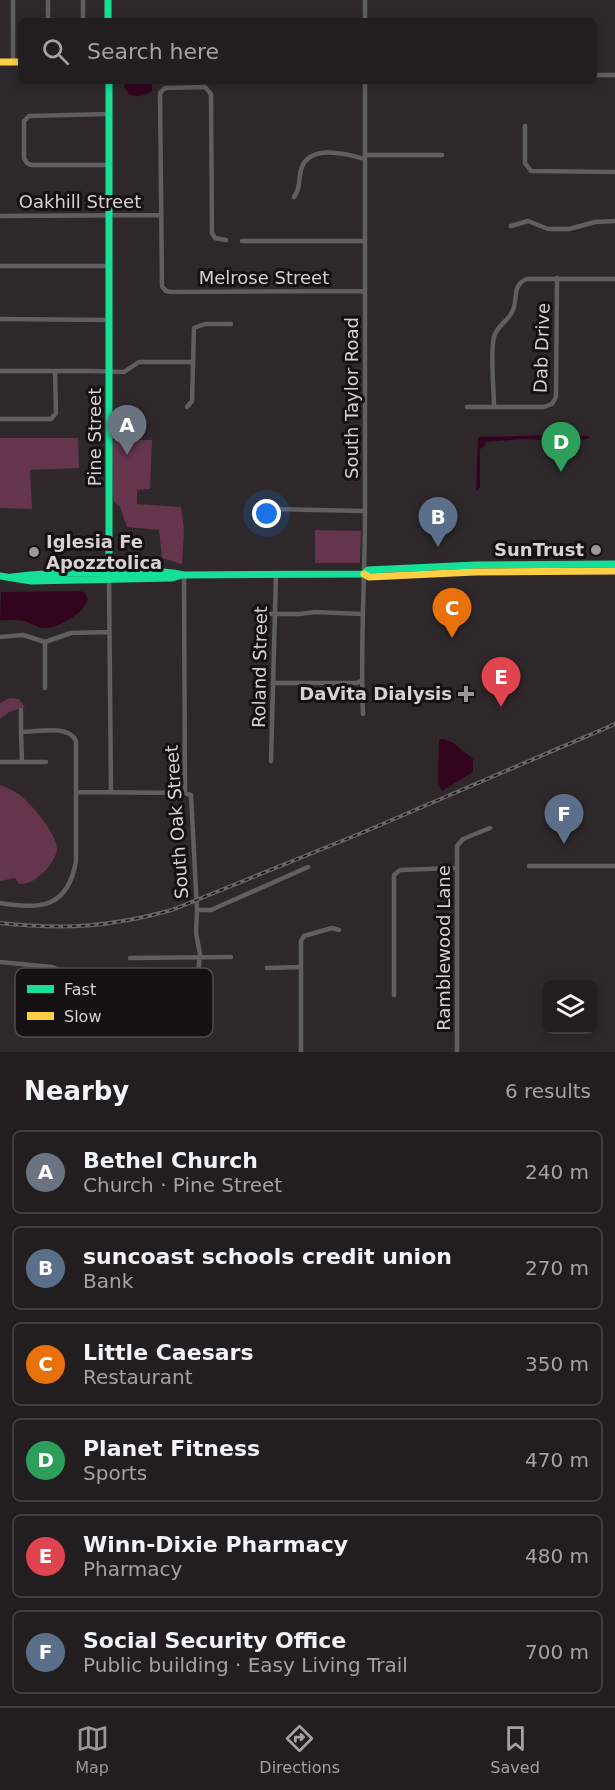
<!DOCTYPE html>
<html lang="en">
<head>
<meta charset="utf-8">
<style>
  body { margin:0; font-family:"DejaVu Sans",sans-serif; background:#2e2b2d; color:#f1f3f6 }
  .controls { position:absolute; right:18px; bottom:18px; display:grid; overflow:hidden; border-radius:9px; box-shadow:0 3px 9px #0003 }
  .controls button { width:54px; height:54px; display:grid; place-items:center; padding:0; border:0; border-bottom:2px solid #3f3c3e; background:#221e20; color:#f1f3f6; font:30px sans-serif }
  .you { position:absolute; left:267px; top:514px; width:21px; height:21px; margin:-15px; border:4px solid #fff; border-radius:50%; background:#1a73e8; box-shadow:0 0 0 9px #1a73e833 }
  .badge { display:grid; place-items:center; width:39px; height:39px; border-radius:50%; background:#9c9699; color:#fff; font-size:20px; font-weight:700 }
  .pin { position:absolute; translate:-50% -50px; filter:drop-shadow(0 2px 3px #0008) }
  .pin::after { content:''; position:absolute; top:32px; width:21px; height:18px; background:inherit; clip-path:polygon(0 0,100% 0,50% 100%) }
  .list { margin:0; padding:0; list-style:none }
  h2 { display:flex; justify-content:space-between; align-items:center; height:78px; margin:0; padding:0 24px; font-size:26px }
  h2 small { font-size:20px; font-weight:400; color:#a2a2a5 }
  .list li { display:grid; grid-template-columns:39px 1fr auto; gap:18px; align-items:center; box-sizing:border-box; height:84px; margin:0 12px 12px; padding:0 12px; border:2px solid #3f3c3e; border-radius:9px }
  .list b { display:block; font-size:22px; white-space:nowrap }
  .list p { margin:0; font-size:20px; white-space:nowrap; color:#a2a2a5 }
  .list em { font-size:20px; font-style:normal; color:#a2a2a5 }
  .icon { flex:none; width:33px; height:33px; fill:none; stroke:currentColor; stroke-width:2; stroke-linecap:round; stroke-linejoin:round }
  .map { position:relative; flex:none; width:615px; height:1052px; overflow:hidden }
  .search { position:absolute; background:#221e20; box-shadow:0 3px 9px #0003; left:18px; right:18px; top:18px; height:66px; display:flex; align-items:center; gap:15px; box-sizing:border-box; padding:0 21px; border-radius:9px; color:#a2a2a5; font-size:22px }
  .sheet { height:654px; background:#221e20 }
  nav { display:flex; justify-content:space-around; align-items:center; box-sizing:border-box; height:84px; border-top:2px solid #3f3c3e; background:#221e20; font-size:16px; color:#a2a2a5 }
  nav a { display:grid; justify-items:center; gap:3px }
  nav .on { color:#9c9699 }
  .map>svg:first-child { display:block }
</style>
</head>
<body>
<div class="map">
<svg width="615" height="1052" viewBox="0 0 615 1052">
  <rect width="100%" height="100%" fill="#2e282b"/>
  <path fill="#65354e" d="M0,438h78l1,30 -49,2 2,39 -32,-1z
    M112,440h40l-2,49 -13,1v14l44,3 3,23 -2,34 -20,-6 -3,-28 -32,-3 -7,-20 -7,-6z
    M315,530l46,1 -1,32h-45z
    M10,698l9,1 6,8 -16,5 -9,7v-16z
    M0,785c6,2 12,5 17,8 12,8 40,40 40,56 0,7 -8,18 -13,23 -7,6 -15,13 -25,12l-4,-6 -15,3z"/>
  <path fill="#32041e" d="M126,81h26v10c-8,5 -14,7 -23,3l-5,-7z
    M557,435l31,1 2,2 -13,3 -55,-2 -36,3 -1,4 -5,3v38l-3,4 -1,-1 2,-53z
    M80,591l5,2 3,6c-3,14 -32,31 -46,29 -6,-1 -12,-6 -18,-7 -8,-2 -16,0 -24,-1l1,-28z
    M442,739l10,3 21,17v13l-31,19 -4,-9 1,-42z"/>
  <g fill="none" stroke-linecap="round" stroke-linejoin="round">
    <path stroke="#605e5f" stroke-width="4.5" d="M13,0v62
      M48,21v-21
      M83,21v-21
      M365,21v-21
      M594,75h21
      M109,114l-80,2 -5,5v37l3,5 4,2h78
      M525,126v37l6,8 84,1
      M365,155h77
      M294,197c7,-9 4,-17 7,-27 7,-27 46,-16 64,-11
      M0,216l161,-1
      M511,226l17,-5 20,8h21l26,-7 20,-1
      M226,240l-11,-2 -3,-5 -1,-139 -6,-7 -40,1 -5,5 2,193 4,5 5,1 194,-1
      M242,241h123
      M0,266h109
      M0,319l109,1
      M0,371h92l32,1 15,-10h53
      M187,407l5,-6 2,-73 11,-4h26
      M467,407h77l8,-3 4,-7 1,-119
      M494,407c0,-17 -4,-55 0,-70 3,-12 15,-16 19,-27 5,-13 -1,-25 14,-31h88
      M0,419h51l5,-6 -1,-42
      M267,509l98,2
      M184,575l1,218
      M109,579l2,213
      M260,614h40l15,-2 47,2
      M0,637l23,-2 22,7 26,-9 38,-1
      M45,642v46
      M273,683h84l4,-2
      M21,710v22
      M363,714c-3,-68 2,-135 2,-203v-430
      M271,761l5,-187
      M1,762h21
      M76,792l109,1 6,2 6,115 -1,23 4,21 -4,41
      M529,866h86
      M0,903c40,7 68,5 76,-42v-120c-7,-17 -40,-9 -55,-9l1,30h24
      M197,910h14l97,-43
      M130,958l101,-1
      M0,962l52,5 25,9
      M267,968l34,-1
      M394,995v-120l6,-5 56,-2
      M301,1052v-111l3,-5 28,-8 7,2
      M457,1052v-206l6,-7 27,-11"/>
    <path stroke="#16e098" stroke-width="7" d="M108,0v21
      M109,81v498
      M0,576l31,5 141,-3 10,-3
      M12,577c37,-5 74,-4 112,-5 20,0 40,-2 60,3l180,-1 4,-4 108,-5 139,-1"/>
    <path stroke="#ffcf43" stroke-width="7" d="M0,62h21
      M364,574l5,3 106,-5 140,-1"/>
    <g stroke="#696567" stroke-width="4">
      <path id="rail" d="M0,923c64,7 110,4 172,-13l192,-78 251,-108"/>
    </g>
    <use href="#rail" stroke="#151012" stroke-width="1.5" stroke-dasharray="4.5" stroke-linecap="butt"/>
  </g>
  <g fill="#9c9699" stroke="#151012" stroke-width="2">
    <circle cx="596" cy="550" r="6"/>
    <circle cx="34" cy="552" r="6"/>
    <path d="M463 685h6v6h6v6h-6v6h-6v-6h-6v-6h6z"/>
  </g>
  <g text-anchor="middle" stroke-width="6" stroke-linejoin="round" paint-order="stroke">
    <g font-size="18" fill="#d8d1d4" stroke="#151012">
      <text x="80" y="208">Oakhill Street</text>
      <text x="264" y="284">Melrose Street</text>
      <text transform="translate(542 348) rotate(-88)" y="6">Dab Drive</text>
      <text transform="translate(352 398) rotate(-90)" y="6">South Taylor Road</text>
      <text transform="translate(95 437) rotate(-90)" y="6">Pine Street</text>
      <text transform="translate(260 667) rotate(-89)" y="6">Roland Street</text>
      <text transform="translate(177 822) rotate(-94)" y="6">South Oak Street</text>
      <text transform="translate(444 948) rotate(-90)" y="6">Ramblewood Lane</text>
    </g>
    <g font-size="18" font-weight="bold" fill="#d8d1d4" stroke="#151012" text-anchor="end">
      <text x="46" y="548" text-anchor="start">Iglesia Fe<tspan x="46" dy="21">Apozztolica</tspan></text>
      <text x="584" y="556">SunTrust</text>
      <text x="452" y="700">DaVita Dialysis</text>
    </g>
  </g>
  <rect x="15" y="968" width="198" height="69" rx="9" fill="#151012" stroke="#504a4c" stroke-width="1.5"/>
  <rect x="27" y="985" width="27" height="8" fill="#16e098"/>
  <rect x="27" y="1012" width="27" height="8" fill="#ffcf43"/>
  <g font-size="16" fill="#d8d1d4">
    <text x="64" y="995">Fast</text>
    <text x="64" y="1022">Slow</text>
  </g>
</svg>
<div class="controls">
<button><svg class="icon" aria-label="layers" viewBox="0 0 24 24"><path d="M12 4l9 5-9 5-9-5zM3 14l9 5 9-5"/></svg></button>
</div>
<div class="you"></div>
<div class="pin badge" style="left:127px;top:455px;background:#6b7280">A</div>
<div class="pin badge" style="left:438px;top:547px;background:#5c6f8a">B</div>
<div class="pin badge" style="left:452px;top:638px;background:#e8710a">C</div>
<div class="pin badge" style="left:561px;top:472px;background:#2e9e5b">D</div>
<div class="pin badge" style="left:501px;top:707px;background:#e0444e">E</div>
<div class="pin badge" style="left:564px;top:844px;background:#5c6f8a">F</div>
<div class="search"><svg class="icon" aria-label="search" viewBox="0 0 24 24"><circle cx="10" cy="10" r="6"/><path d="M15 15l6 6"/></svg>Search here</div>
</div>
<section class="sheet">
<h2>Nearby<small>6 results</small></h2>
<ul class="list">
<li><span class="badge" style="background:#6b7280">A</span><div><b>Bethel Church</b><p>Church · Pine Street</p></div><em>240 m</em></li>
<li><span class="badge" style="background:#5c6f8a">B</span><div><b>suncoast schools credit union</b><p>Bank</p></div><em>270 m</em></li>
<li><span class="badge" style="background:#e8710a">C</span><div><b>Little Caesars</b><p>Restaurant</p></div><em>350 m</em></li>
<li><span class="badge" style="background:#2e9e5b">D</span><div><b>Planet Fitness</b><p>Sports</p></div><em>470 m</em></li>
<li><span class="badge" style="background:#e0444e">E</span><div><b>Winn-Dixie Pharmacy</b><p>Pharmacy</p></div><em>480 m</em></li>
<li><span class="badge" style="background:#5c6f8a">F</span><div><b>Social Security Office</b><p>Public building · Easy Living Trail</p></div><em>700 m</em></li>
</ul>
</section>
<nav>
<a class="on"><svg class="icon" aria-label="map" viewBox="0 0 24 24"><path d="M3 6l6-2 6 2 6-2v14l-6 2-6-2-6 2zM9 4v14M15 6v14"/></svg>Map</a>
<a><svg class="icon" aria-label="directions" viewBox="0 0 24 24"><path d="M12 3l9 9-9 9-9-9zM9 14v-3h6M13 9l2 2-2 2"/></svg>Directions</a>
<a><svg class="icon" aria-label="saved" viewBox="0 0 24 24"><path d="M7 4h10v16l-5-4-5 4z"/></svg>Saved</a>
</nav>
</body>
</html>
